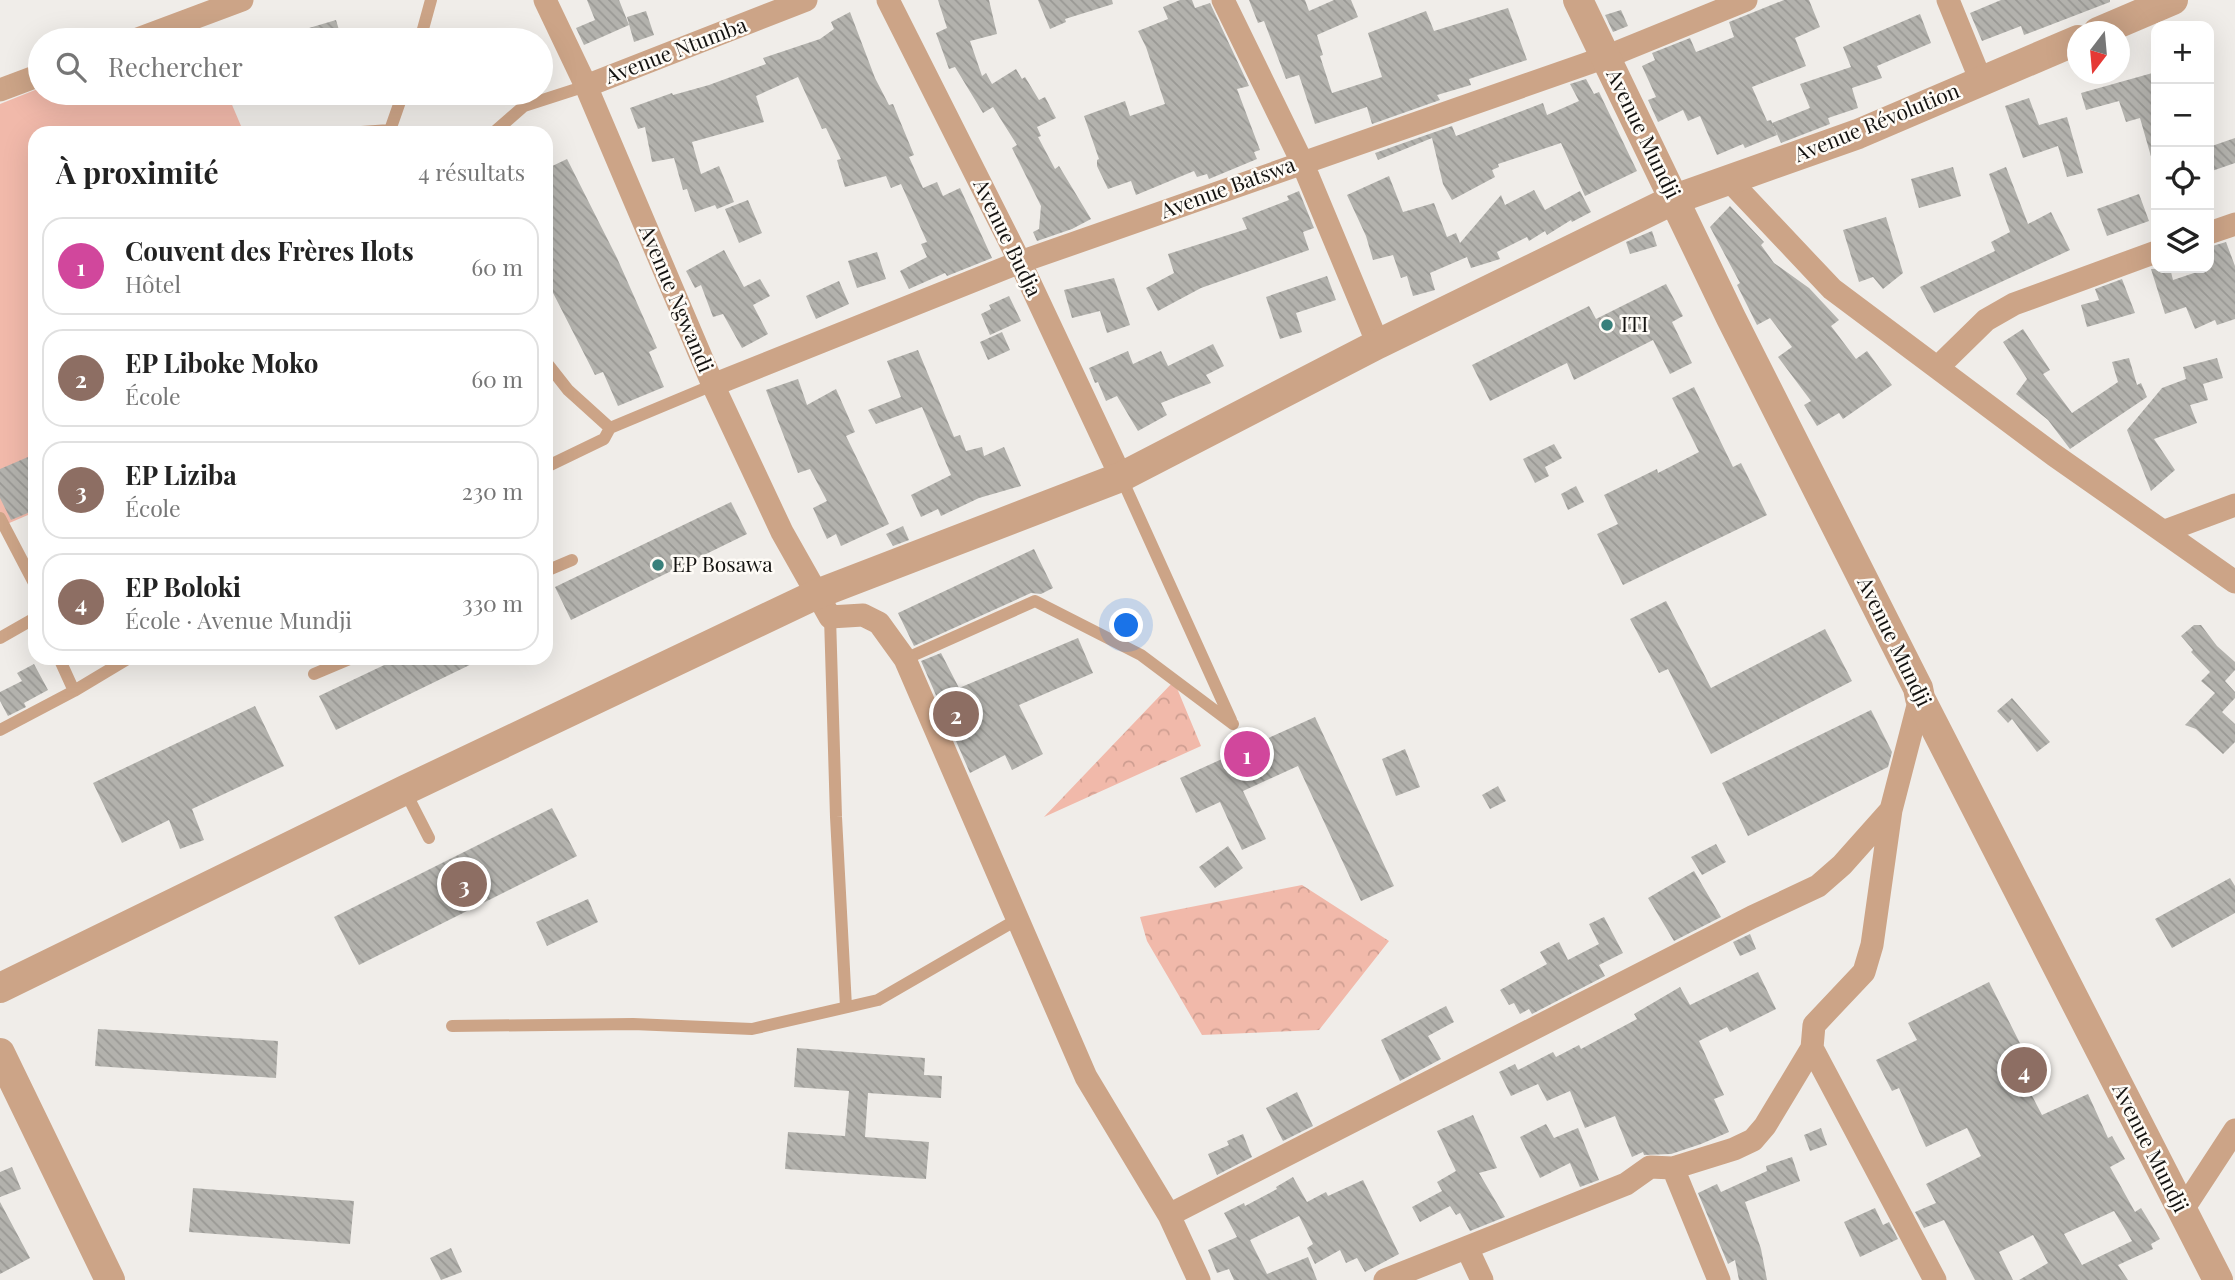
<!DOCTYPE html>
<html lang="fr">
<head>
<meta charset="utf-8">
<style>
  body { margin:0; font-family:"Playfair Display",serif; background:#f6f6f6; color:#222 }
  .controls { position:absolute; right:21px; top:21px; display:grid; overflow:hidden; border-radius:14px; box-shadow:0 7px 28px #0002 }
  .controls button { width:63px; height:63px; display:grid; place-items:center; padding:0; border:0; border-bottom:2px solid #e0e0e0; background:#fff; color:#222; font:35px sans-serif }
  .compass { position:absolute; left:2067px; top:21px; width:63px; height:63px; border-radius:50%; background:#fff; box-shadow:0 7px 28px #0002; rotate:196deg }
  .you { position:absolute; left:1127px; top:626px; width:24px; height:24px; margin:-18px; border:5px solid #fff; border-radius:50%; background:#1a73e8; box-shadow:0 0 0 10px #1a73e833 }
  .badge { display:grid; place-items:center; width:46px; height:46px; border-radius:50%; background:#38807b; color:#fff; font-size:23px; font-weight:700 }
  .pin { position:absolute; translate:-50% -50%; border:4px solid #fff; box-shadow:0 2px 7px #0006 }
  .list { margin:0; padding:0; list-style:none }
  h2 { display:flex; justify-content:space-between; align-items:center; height:91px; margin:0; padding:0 28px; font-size:30px }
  h2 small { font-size:23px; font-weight:400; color:#767676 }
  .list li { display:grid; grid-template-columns:46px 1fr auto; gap:21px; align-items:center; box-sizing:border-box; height:98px; margin:0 14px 14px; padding:0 14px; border:2px solid #e0e0e0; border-radius:21px }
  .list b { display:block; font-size:26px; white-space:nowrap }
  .list p { margin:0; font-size:23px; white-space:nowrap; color:#767676 }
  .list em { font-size:23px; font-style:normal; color:#767676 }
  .icon { flex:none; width:38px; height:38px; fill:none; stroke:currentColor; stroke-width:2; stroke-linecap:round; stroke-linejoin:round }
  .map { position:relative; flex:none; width:2235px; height:1280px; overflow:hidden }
  .search { position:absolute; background:#fff; box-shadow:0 7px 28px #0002; left:28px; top:28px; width:525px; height:77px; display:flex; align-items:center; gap:18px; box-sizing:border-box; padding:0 24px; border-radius:38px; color:#767676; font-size:26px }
  .panel { position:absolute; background:#fff; box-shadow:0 7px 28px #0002; left:28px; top:126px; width:525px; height:539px; border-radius:21px }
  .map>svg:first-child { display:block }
</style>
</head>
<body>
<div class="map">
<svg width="2235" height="1280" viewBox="0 0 2235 1280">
  <defs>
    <pattern id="forest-crowns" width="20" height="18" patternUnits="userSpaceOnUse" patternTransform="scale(1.75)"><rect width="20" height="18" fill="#f1b9aa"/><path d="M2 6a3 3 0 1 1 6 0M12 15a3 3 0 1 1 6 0" fill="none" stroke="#ce9e91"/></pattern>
    <pattern id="building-back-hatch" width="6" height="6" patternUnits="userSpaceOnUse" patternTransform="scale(1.75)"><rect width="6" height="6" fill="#b3b2ad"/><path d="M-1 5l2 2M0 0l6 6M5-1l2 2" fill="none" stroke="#999894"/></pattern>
  </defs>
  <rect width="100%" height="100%" fill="#f0ede9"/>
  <path fill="#f1b9aa" d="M40,88v5h187l17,40h-209v379l-35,15v-423z"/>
  <path fill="url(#forest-crowns)" d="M1174,681l27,65 -157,71z
    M1302,885l87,56 -70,89 -117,5 -55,-94 -7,-24z"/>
  <path fill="url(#building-back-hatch)" fill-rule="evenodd" d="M587,0h32l10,25 -45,20 -8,-17 19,-8z
    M938,0h51l8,34 -27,7 12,35 4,-3 6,11 24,-15 6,10 3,-2 14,23 6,-3 11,21 -19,9 4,9 -3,1 17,32 4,-3 32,53 -19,10 -35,12 -4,-9 6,-3 2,-23 -29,-58 5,-3 -24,-38 -10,6 -28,-46 -6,2 -13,-36 11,-5z
    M1038,0h74l1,4 -48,15 1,3 -16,7z
    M1180,0h12l3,8 15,-5 39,83 -12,3 23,61 -6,2 3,7 -48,20 -2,-5 -10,3 -3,-6 -58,24 -5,-14 -23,8 -11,-23v-6l2,-1 -15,-43 41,-15 5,15 35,-12 -19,-57 -8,-16 30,-12 -5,-12z
    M1249,0h56l4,11 25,-11h17l7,17 -41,18 6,20 -3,1 12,37 50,-16 -14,-44 58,-22 8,20 74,-23 19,52 -58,19 2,6 -34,10 3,5 -68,24 -5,-17 -52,17 -16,-49 -13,4 -22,-58 -6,2z
    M1784,0h25l11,27 -25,11 11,28 -54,21 15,34 4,-1 6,15 -32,13 -2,-4 -26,11 -17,-39 -12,5 -5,-11 -25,12 -10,-22 8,-3 -14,-31 13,-6 -3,-7 38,-15 6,14 38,-15 -5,-15z
    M2001,0h109v2l-86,33 -3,-9 -39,15 -12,-28z
    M1621,10l7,16 -15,6 -8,-17z
    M646,11l8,24 -20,7 -7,-25z
    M850,12l25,66 14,27 4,-1 21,51 -5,2 14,31 14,-6 6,14 17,-8 32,70 -45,18 -2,-3 -36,16 -9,-18 27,-14 -6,-13 6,-2 -26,-58 -10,4 -5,-12 -41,11 -8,-27 4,-1 -15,-31 -4,1 -24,-52 -42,19 8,26 -72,20 9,32 18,-8 15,36 -17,7 -2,-4 -20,7 -8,-23 -4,1 -9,-32 -22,4 -7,-35 -7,2 -8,-21 42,-15 1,2 36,-10 57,-21 -3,-6 57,-19 14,-10 -3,-7z
    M1920,14l11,29 -54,23 5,12 -30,10 6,20 -30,10 2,6 -49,19 -9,-20 38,-15 -10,-24 51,-17 -8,-20z
    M336,20l6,20h-60v-4z
    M2156,72v88h-4l-12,-42 -14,4 -7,-21 -33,9 -5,-17z
    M1586,79l8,15 5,-2 38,79 -52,25 -24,-53 -63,21 1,3 -7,3 3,7 -43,23 -9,-16 -11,-46 -54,22 -3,-7 77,-27 4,10 87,-33 4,12 32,-14 -9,-17z
    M2029,98l10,27 28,-8 16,56 -16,4 -9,-31 -35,12 -18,-52z
    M2235,138v25l-26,9v-25z
    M567,159l50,99 40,90 -8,4 15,35 -46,19 -15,-34 -8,3 -44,-86 -5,2v-122z
    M1953,167l8,29 -42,12 -8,-29z
    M2006,167l22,57 23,-12 19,38 -136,63 -14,-26 75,-36 -4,-9 19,-10 -21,-58z
    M1389,176l14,36 31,-9 13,34 9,-4 4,10 41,-48 4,10 29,-15 11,20 35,-19 11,21 -19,10 -1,-2 -24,15 -2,-4 -16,10 -2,-4 -30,15 3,7 -29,9 -4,-11 -37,16 5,17 -22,6 -6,-20 -6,2 -8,-23 -20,5 -7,-24 -19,-41z
    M1299,191l15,37 -11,4 6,18 -108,38 -43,23 -12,-23 28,-15 -6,-19 79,-25 -5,-11 47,-18 -2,-4z
    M2139,194l10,27 -42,15 -10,-27z
    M748,200l14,33 -23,10 -14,-34z
    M1730,206l34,36 -3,3 13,18 35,25 30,32 -8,6 25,33 11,-8 25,34 -49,34 -4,-6 -22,13 -13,-21 7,-4 -33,-44 14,-10 -22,-29 -13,7 -20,-40 3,-2 -30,-56z
    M1886,217l17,56 -20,16 -10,-12 -14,5 -16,-52z
    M1652,231l5,15 -27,8 -4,-12z
    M2226,242l9,24v53l-18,6 -2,-5 -20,9 -9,-22 -21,7 -14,-45 19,-1 3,12 36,-12v-21z
    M724,250l20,37 16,-8 10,17 -17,9 15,29 -26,14 -19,-34 -10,3 -12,-32 -6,3 -9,-17z
    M877,252l9,27 -29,9 -9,-27z
    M1327,276l9,24 -40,13 6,19 -22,7 -14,-42z
    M1114,278l16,47 -23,8 -7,-22 -28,7 -8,-28z
    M2122,279l13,34 -48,14 -6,-22 18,-5 -4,-11z
    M839,281l10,23 -33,15 -10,-23z
    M1666,284l17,32 -11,6 20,41 -22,11 -17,-34 -79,40 -7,-17 -77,38 -18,-36 117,-59 7,13z
    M1009,296l12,25 -31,14 -9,-21 10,-5 -2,-4z
    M2023,329l27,41 -7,4 29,39 46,-31 -6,-20 17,-4 8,27 4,-2 6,14 -77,52 -22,-29 -32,-26 11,-15 -24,-37z
    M1002,332l8,18 -22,10 -8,-18z
    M1213,344l11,22 -18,9 5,8 -50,20 6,12 -29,16 -21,-35 -11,5 -8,-19 -3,1 -6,-15 39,-17 5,13 28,-13 7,15z
    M918,350l36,87 6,-2 6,16 16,-4 2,9 20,-9 17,39 -42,12 -38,18 -3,-7 -17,8 -10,-22 40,-20 -29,-68 -46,17 -8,-14 33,-13 -14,-36z
    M2217,358l6,20 -20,6 5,16 -18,5 7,18 -43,16 21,31 -24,21 -24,-61 35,-42 24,-9 -3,-12z
    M798,379l9,26 29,-16 19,43 -9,4 43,88 -48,22 -5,-12 -9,5 -14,-31 14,-7 -17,-32 -12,4 -32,-83z
    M1694,387l39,80 8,-4 26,52 -144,70 -26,-51 21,-10 -14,-29 53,-26 1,4 41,-21 -27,-54z
    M1554,444l8,14 -17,9 4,9 -14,7 -12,-24z
    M35,454v56l-24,10 -11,-22v-29z
    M1576,486l8,16 -16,8 -7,-16z
    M731,502l16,32 -176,86 -16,-33z
    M903,526l6,14 -16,6 -7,-12z
    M1034,549l19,39 -12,6 -10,-1 -117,53 -16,-33z
    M1666,601l45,87 114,-59 27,52 -141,73 -43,-85 -9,4 -29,-54z
    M2194,625h7l16,21 18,16v8l-10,11 10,11v6l-13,14 13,12v18l-12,12 -27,-25 -11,-4 30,-32 -14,-12 9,-9 -19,-20 2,-2 -12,-14z
    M1078,638l15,35 -74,32 24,49 -31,16 -7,-15 -35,18 -49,-112 20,-8 18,35z
    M399,658h85l-148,72 -17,-34z
    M34,664l14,26 -24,13 2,4 -18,9 -8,-15v-9l22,-11 -5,-8z
    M2012,698l38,44 -13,10 -25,-33 -4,4 -11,-12z
    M255,706l29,60 -92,43 12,31 -24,9 -11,-29 -47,23 -29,-60z
    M1871,710l21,42 -4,15 -140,69 -26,-53z
    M1315,717l79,169 -33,15 -63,-135 -55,25 23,48 -24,11 -22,-48 -24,11 -16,-35z
    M1405,749l15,38 -24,9 -14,-37z
    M1498,786l8,15 -16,8 -8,-14z
    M552,808l25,48 -218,109 -25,-48z
    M1716,844l10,18 -24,13 -11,-18z
    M1228,846l15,22 -28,20 -16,-21z
    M1694,871l27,46 -47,24 -26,-43z
    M2230,878l5,8v27l-63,35 -17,-29z
    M588,899l10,23 -51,24 -11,-24z
    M1604,917l19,36 -24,12 6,11 -73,38 -3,-5 -9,5 -6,-11 -5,2 -9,-15 47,-26 -7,-12 19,-10 9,18 31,-16 -10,-20z
    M1750,934l6,15 -16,7 -7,-14z
    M1758,972l18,37 -46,23 -3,-5 -28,14 25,54 -10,4 15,33 -28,12 -30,10 -27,1 -1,-3 -11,5 -17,-41 -30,12 -15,-37 -23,10 -9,-17 -27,12 -12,-24 16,-8 3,6 35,-18 3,5 23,-12 2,4 56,-30 -3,-5 46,-27 10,18z
    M1989,982l40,79 -12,6 25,48 46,-21 20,44 4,-2 13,23 -15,8 25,45 6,-4 19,31 -9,5 2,5 -35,16 10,15h-109l29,-17 -15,-28 -34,17 14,28h-38l-31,-60 -20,8 -9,-16 21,-9 -10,-19 55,-28 -14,-28 -41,19 -27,-59 -7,3 -16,-31 41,-20 -9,-17zM2114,1211l18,30 -50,24 -18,-31z
    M1446,1006l8,16 -26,14 13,23 -41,22 -19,-41z
    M98,1029l180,12 -2,37 -181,-12z
    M797,1048l128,10 -1,17 18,1 -1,22 -73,-5 -3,44 64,5 -3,37 -141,-10 3,-37 57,4 4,-45 -55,-4z
    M1297,1092l16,34 -30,15 -17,-33z
    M1473,1115l24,53 -18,5 26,44 -35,14 -10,-18 -4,2 -6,-9 -30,16 -8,-15 30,-16 -5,-9 19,-11 -19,-40z
    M1546,1124l8,14 24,-10 21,52 -19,7 -10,-24 -30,15 -20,-41z
    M1821,1128l6,17 -17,6 -6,-16z
    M1243,1134l9,23 -35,18 -9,-21 21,-9 -2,-4z
    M1792,1157l8,24 -55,21 16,47 6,31h-28l-4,-20 -7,4 -30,-71 19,-9 4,8 46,-21 -1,-5z
    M12,1167l9,22 -21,8v-25z
    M1293,1177l14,25 19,-10 2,4 35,-16 36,74 -34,18 -8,-14 -11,5 -6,-13 -25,14 -8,-16 6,-4 -14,-28 -49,24 17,34 41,-17 9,23h-83l-5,-11 -12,4 -9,-23 29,-13 -13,-24 20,-10 1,3 32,-17 -1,-2z
    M193,1188l161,13 -4,43 -161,-12z
    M0,1202l30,56 -30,16z
    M1875,1208l8,17 6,-3 9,17 -38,18 -16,-35z
    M451,1248l11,24 -21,8 -11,-22z"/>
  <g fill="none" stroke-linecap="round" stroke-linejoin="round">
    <path stroke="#cca487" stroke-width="12" d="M420,40l11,-40
      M347,133l43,-3 1,3
      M389,133l14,-40
      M493,133l31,-27 62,-20
      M546,362l22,28 42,38
      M546,467l58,-28 6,-11 103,-43
      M1121,477l110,243
      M0,518l35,67
      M546,571l26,-11
      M830,617l6,200 10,190
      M0,638l35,-20
      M59,658l15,33
      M905,659l130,-58 106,54 92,69
      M314,674l38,-16
      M0,730l74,-39 55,-33
      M405,791l24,47
      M452,1026l181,-2 119,5 126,-29 140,-81"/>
    <path stroke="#cca487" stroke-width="23" d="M545,0l41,86 127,299 69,147 48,85 33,-2 16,8 26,36 181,418 83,138 30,65
      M888,0l132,262 101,215
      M1223,0l79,162 76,182
      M1948,0l33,81
      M135,40l107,-40
      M586,86l220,-86
      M0,90l40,-15
      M1729,180l103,109 222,166 181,127
      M2209,233l26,-9
      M1938,367l48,-47 28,-16 142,-52
      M713,385l307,-123 586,-205 140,-57
      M2165,531l70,-26
      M1812,1048l123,232
      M1673,1168l46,112
      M2182,1211l53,-81
      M1169,1215l583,-298 66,-31 24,-21 49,-55 29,-112
      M1467,1248l15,32
      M1385,1280l241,-96 24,-17 23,1 61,-19 19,-9 12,-14 47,-78 2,-23 50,-53 8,-27 19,-135"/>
    <path stroke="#cca487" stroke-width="30" d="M1578,0l153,318 187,370 2,10 298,582
      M2098,32l75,-32
      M0,988l405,-198 412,-196 304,-117 257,-133 297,-145 183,-65 220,-94
      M0,1053l110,227"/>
  </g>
  <g fill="#38807b" stroke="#fefbf6" stroke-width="2.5">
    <circle cx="1607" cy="325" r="7"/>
    <circle cx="658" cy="565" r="7"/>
  </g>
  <g text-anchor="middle" stroke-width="5" stroke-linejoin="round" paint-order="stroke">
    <g font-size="21" fill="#141311" stroke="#fefbf6">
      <text transform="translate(676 51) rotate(-21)" y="7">Avenue Ntumba</text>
      <text transform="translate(1877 123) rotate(-22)" y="7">Avenue Révolution</text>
      <text transform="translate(1643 134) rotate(64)" y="7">Avenue Mundji</text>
      <text transform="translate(1228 188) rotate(-20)" y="7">Avenue Batswa</text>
      <text transform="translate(1007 238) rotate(64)" y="7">Avenue Budja</text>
      <text transform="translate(676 299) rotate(67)" y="7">Avenue Ngwandi</text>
      <text transform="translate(1894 642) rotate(64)" y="7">Avenue Mundji</text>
      <text transform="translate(2150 1148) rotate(63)" y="7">Avenue Mundji</text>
    </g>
    <g font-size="21" fill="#141311" stroke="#fefbf6" text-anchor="start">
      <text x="1621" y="332">ITI</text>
      <text x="672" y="572">EP Bosawa</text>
    </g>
  </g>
</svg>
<div class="controls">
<button>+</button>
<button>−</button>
<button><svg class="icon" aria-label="locate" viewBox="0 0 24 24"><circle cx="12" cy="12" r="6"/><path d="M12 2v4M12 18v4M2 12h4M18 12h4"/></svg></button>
<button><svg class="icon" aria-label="layers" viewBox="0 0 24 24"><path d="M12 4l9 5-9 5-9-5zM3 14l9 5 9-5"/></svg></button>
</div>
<svg class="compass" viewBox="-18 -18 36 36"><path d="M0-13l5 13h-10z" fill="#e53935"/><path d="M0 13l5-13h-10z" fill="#767676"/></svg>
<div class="you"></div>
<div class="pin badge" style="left:1247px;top:754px;background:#d1479c">1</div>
<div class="pin badge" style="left:956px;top:714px;background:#8d6e63">2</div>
<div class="pin badge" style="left:464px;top:884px;background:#8d6e63">3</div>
<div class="pin badge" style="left:2024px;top:1070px;background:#8d6e63">4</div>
<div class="search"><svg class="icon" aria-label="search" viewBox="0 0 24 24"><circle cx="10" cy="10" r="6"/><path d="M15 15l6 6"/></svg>Rechercher</div>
<section class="panel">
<h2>À proximité<small>4 résultats</small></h2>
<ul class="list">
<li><span class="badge" style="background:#d1479c">1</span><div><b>Couvent des Frères Ilots</b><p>Hôtel</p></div><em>60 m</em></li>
<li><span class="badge" style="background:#8d6e63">2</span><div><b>EP Liboke Moko</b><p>École</p></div><em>60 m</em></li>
<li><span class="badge" style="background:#8d6e63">3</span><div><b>EP Liziba</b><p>École</p></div><em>230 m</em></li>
<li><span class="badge" style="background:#8d6e63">4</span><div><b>EP Boloki</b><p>École · Avenue Mundji</p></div><em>330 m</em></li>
</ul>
</section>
</div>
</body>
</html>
